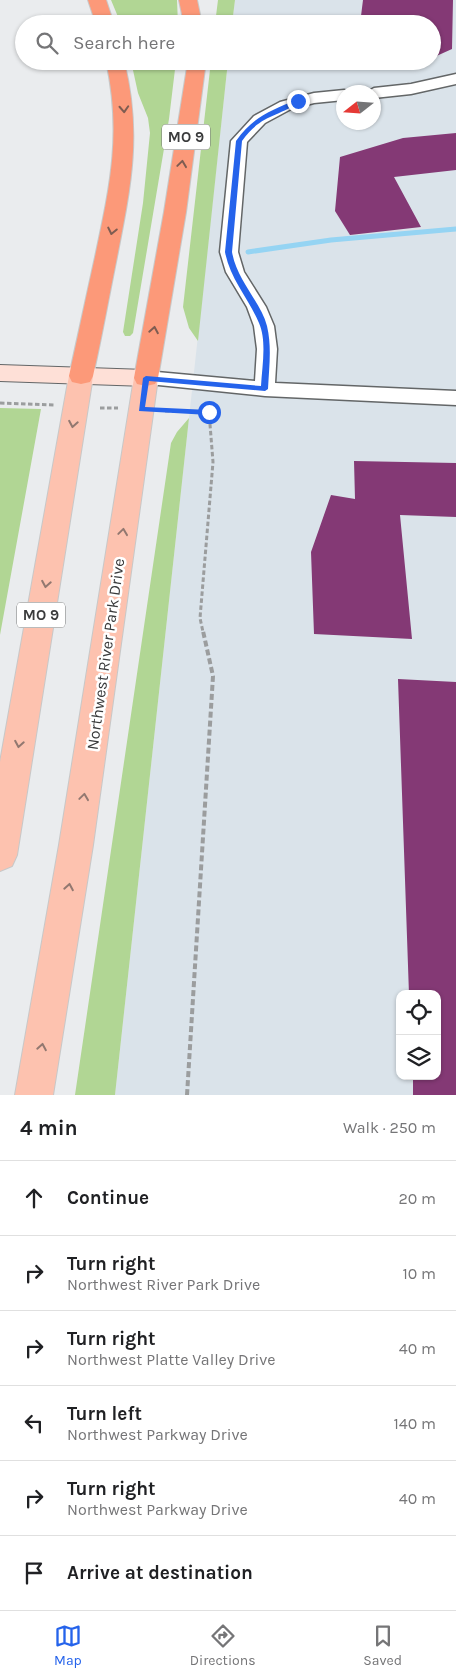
<!DOCTYPE html>
<html lang="en">
<head>
<meta charset="utf-8">
<style>
  body { margin:0; font-family:Karla,sans-serif; background:#f2f2f2; color:#202124 }
  .controls { position:absolute; right:15px; bottom:15px; display:grid; overflow:hidden; border-radius:10px; box-shadow:0 1px 4px #0004 }
  .controls button { width:45px; height:45px; display:grid; place-items:center; padding:0; border:0; border-bottom:1px solid #e0e0e0; background:#fff; color:#202124; font:25px sans-serif }
  .compass { position:absolute; left:336px; top:85px; width:45px; height:45px; border-radius:50%; background:#fff; box-shadow:0 1px 4px #0004; rotate:253deg }
  .stop { position:absolute; width:15px; height:15px; margin:-11px; border:4px solid #2563eb; border-radius:50%; background:#fff }
  .stop.end { background:#2563eb; border-color:#fff; box-shadow:0 1px 5px #0008 }
  .list { margin:0; padding:0; list-style:none }
  h2 { display:flex; justify-content:space-between; align-items:center; height:65px; margin:0; padding:0 20px; font-size:21px }
  h2 small { font-size:16px; font-weight:400; color:#757577 }
  .list li { display:grid; grid-template-columns:32px 1fr auto; gap:15px; align-items:center; box-sizing:border-box; height:75px; padding:0 20px; border-top:1px solid #e0e0e0 }
  .list b { display:block; font-size:19px; white-space:nowrap }
  .list p { margin:0; font-size:16px; white-space:nowrap; color:#757577 }
  .list em { font-size:16px; font-style:normal; color:#757577 }
  .icon { flex:none; width:28px; height:28px; fill:none; stroke:currentColor; stroke-width:2; stroke-linecap:round; stroke-linejoin:round }
  .map { position:relative; flex:none; width:456px; height:1095px; overflow:hidden }
  .search { position:absolute; background:#fff; box-shadow:0 1px 4px #0004; left:15px; right:15px; top:15px; height:55px; display:flex; align-items:center; gap:12px; box-sizing:border-box; padding:0 18px; border-radius:28px; color:#757577; font-size:19px }
  .sheet { height:515px; background:#fff }
  nav { display:flex; justify-content:space-around; align-items:center; box-sizing:border-box; height:70px; border-top:1px solid #e0e0e0; background:#fff; font-size:14px; color:#757577 }
  nav a { display:grid; justify-items:center; gap:2px }
  nav .on { color:#2563eb }
  .map>svg:first-child { display:block }
</style>
</head>
<body>
<div class="map">
<svg width="456" height="1095" viewBox="0 0 456 1095">
  <rect width="100%" height="100%" fill="#eaecee"/>
  <path fill="#dae3ea" fill-rule="evenodd" d="M235,0h221v1095h-341l113,-1034h204v-37h-200zM344,92h30v30h-30zM400,994h37v82h-37z"/>
  <path fill="#b1d694" d="M111,0h66l1,24h-57z
    M218,0h17l-3,24h-17z
    M131,61h45l-7,58 -36,214 -3,3h-5l-2,-4 20,-129 7,-70 -2,-15 -10,-25z
    M211,61h17l-30,280 -9,-13 -6,-21z
    M0,408l41,1 -41,226z
    M189,418l-74,677h-40l96,-652 6,-11z"/>
  <g fill="none" stroke-linecap="round" stroke-linejoin="round">
    <path stroke="#95d4f3" stroke-width="5" d="M248,252l83,-12 125,-11"/>
  </g>
  <path fill="#843975" d="M363,0h90l-1,49 -20,9v-34h-72z
    M456,133v37l-62,7 27,50 -71,8 -15,-24 5,-54 63,-19z
    M354,461l102,2v54l-56,-2 12,124 -98,-5 -3,-82 20,-57 24,4z
    M398,679l58,3v413h-43v-19h24v-82h-28z"/>
  <g fill="none" stroke-linecap="round" stroke-linejoin="round">
    <g stroke="#636667" stroke-width="3">
      <path id="street" d="M456,74v10l-45,10 -37,4v-6h-7l7,-4 37,-4z
        M344,90l6,2h-6v8l-30,3 -23,6 -26,14 -18,19 -9,110 6,20 22,35 8,19 3,23 -2,34 181,8v14l-191,-9 -126,-13 -3,-5 3,-5 7,-2 109,10 2,-32 -3,-23 -7,-19 -21,-35 -6,-20 11,-111 23,-25 26,-14 34,-9z"/>
    </g>
    <g stroke="#636667" stroke-width="2">
      <path id="secondary" d="M0,365l146,5 9,2 3,6 -3,6 -9,2 -146,-5z"/>
    </g>
    <g stroke="#c8c8c8" stroke-width="2">
      <path id="primary" d="M81,368l9,2 3,6 -76,479 -5,11 -12,5v-109l69,-386 3,-6z
        M146,370l9,2 3,6 -65,467 -40,250h-38l44,-250 75,-467 3,-6z"/>
    </g>
    <g stroke="#c8c8c8" stroke-width="2">
      <path id="highway" d="M88,0h18l8,24h-18z
        M179,0h18l5,24h-18z
        M106,61h18c18,72 7,125 -7,196 -8,39 -15,79 -24,119l-3,6 -9,2 -9,-2 -3,-6c9,-40 17,-79 26,-119 15,-71 27,-123 11,-196z
        M188,61h18l-20,151 -28,166 -3,6 -9,2 -9,-2 -3,-6 30,-166z"/>
    </g>
    <path stroke="#9b9d9e" stroke-width="3" stroke-dasharray="4.5 2.5" stroke-linecap="butt" d="M0,403l54,2
      M100,408h18
      M165,411l44,1 4,50 -13,156 3,14"/>
    <path stroke="#9b9d9e" stroke-width="4" stroke-dasharray="6 3" stroke-linecap="butt" d="M187,1095l26,-419 -10,-45"/>
    <use href="#street" fill="#fff" fill-rule="evenodd"/>
    <use href="#secondary" fill="#fee0d7" fill-rule="evenodd"/>
    <use href="#primary" fill="#fdc2af" fill-rule="evenodd"/>
    <use href="#highway" fill="#fc9979" fill-rule="evenodd"/>
  </g>
  <defs><path id="oneway-chevron" d="M-2-3.5L2.5 0L-2 3.5" fill="none" stroke-width="1.6" stroke-linecap="round" stroke-linejoin="round" transform="scale(1.25)"/></defs>
  <g stroke="#7e5c51">
    <use href="#oneway-chevron" transform="translate(124 109) rotate(87)"/>
    <use href="#oneway-chevron" transform="translate(182 164) rotate(-82)"/>
    <use href="#oneway-chevron" transform="translate(112 231) rotate(102)"/>
    <use href="#oneway-chevron" transform="translate(154 330) rotate(-80)"/>
  </g>
  <g stroke="#927870">
    <use href="#oneway-chevron" transform="translate(73 424) rotate(100)"/>
    <use href="#oneway-chevron" transform="translate(123 532) rotate(-82)"/>
    <use href="#oneway-chevron" transform="translate(46 584) rotate(100)"/>
    <use href="#oneway-chevron" transform="translate(19 744) rotate(100)"/>
    <use href="#oneway-chevron" transform="translate(84 797) rotate(-82)"/>
    <use href="#oneway-chevron" transform="translate(69 887) rotate(-80)"/>
    <use href="#oneway-chevron" transform="translate(42 1047) rotate(-80)"/>
  </g>
  <path fill="#2563eb" d="M296,100l5,1c-24,17 -40,13 -59,40l-10,111c5,29 29,50 35,74 5,21 2,42 1,63l-3,2 -116,-10 -4,26 64,3 3,2 -3,3 -70,-4 4,-33 3,-2 115,10c1,-19 6,-45 -2,-63 -10,-24 -29,-44 -34,-71l11,-111c17,-24 34,-30 60,-41z"/>
  <g text-anchor="middle" stroke-width="5" stroke-linejoin="round" paint-order="stroke">
    <g fill="#fff" stroke="#757676" stroke-width="1">
      <rect x="162" y="124.5" width="48" height="25" rx="4"/>
      <rect x="17" y="602.5" width="48" height="25" rx="4"/>
    </g>
    <g font-size="15" font-weight="bold" fill="#3a3b3c">
      <text x="186" y="142">MO 9</text>
      <text x="41" y="620">MO 9</text>
    </g>
    <g font-size="16" fill="#3a3b3c" stroke="#fff">
      <text transform="translate(105 654) rotate(-82)" y="6">Northwest River Park Drive</text>
    </g>
  </g>
</svg>
<div class="controls">
<button><svg class="icon" aria-label="locate" viewBox="0 0 24 24"><circle cx="12" cy="12" r="6"/><path d="M12 2v4M12 18v4M2 12h4M18 12h4"/></svg></button>
<button><svg class="icon" aria-label="layers" viewBox="0 0 24 24"><path d="M12 4l9 5-9 5-9-5zM3 14l9 5 9-5"/></svg></button>
</div>
<svg class="compass" viewBox="-18 -18 36 36"><path d="M0-13l5 13h-10z" fill="#e53935"/><path d="M0 13l5-13h-10z" fill="#757577"/></svg>
<div class="stop" style="left:209px;top:412px"></div>
<div class="stop end" style="left:298px;top:101px"></div>
<div class="search"><svg class="icon" aria-label="search" viewBox="0 0 24 24"><circle cx="10" cy="10" r="6"/><path d="M15 15l6 6"/></svg>Search here</div>
</div>
<section class="sheet">
<h2>4 min<small>Walk · 250 m</small></h2>
<ul class="list">
<li><svg class="icon" aria-label="ahead" viewBox="0 0 24 24"><path d="M12 20V5M6 11l6-6 6 6"/></svg><div><b>Continue</b></div><em>20 m</em></li>
<li><svg class="icon" aria-label="right" viewBox="0 0 24 24"><path d="M7 20v-9h11M14 6l5 5-5 5"/></svg><div><b>Turn right</b><p>Northwest River Park Drive</p></div><em>10 m</em></li>
<li><svg class="icon" aria-label="right" viewBox="0 0 24 24"><path d="M7 20v-9h11M14 6l5 5-5 5"/></svg><div><b>Turn right</b><p>Northwest Platte Valley Drive</p></div><em>40 m</em></li>
<li><svg class="icon" aria-label="left" viewBox="0 0 24 24"><path d="M17 20v-9H6M10 6l-5 5 5 5"/></svg><div><b>Turn left</b><p>Northwest Parkway Drive</p></div><em>140 m</em></li>
<li><svg class="icon" aria-label="right" viewBox="0 0 24 24"><path d="M7 20v-9h11M14 6l5 5-5 5"/></svg><div><b>Turn right</b><p>Northwest Parkway Drive</p></div><em>40 m</em></li>
<li><svg class="icon" aria-label="arrive" viewBox="0 0 24 24"><path d="M6 21V4h12l-3 4 3 4H6"/></svg><div><b>Arrive at destination</b></div></li>
</ul>
</section>
<nav>
<a class="on"><svg class="icon" aria-label="map" viewBox="0 0 24 24"><path d="M3 6l6-2 6 2 6-2v14l-6 2-6-2-6 2zM9 4v14M15 6v14"/></svg>Map</a>
<a><svg class="icon" aria-label="directions" viewBox="0 0 24 24"><path d="M12 3l9 9-9 9-9-9zM9 14v-3h6M13 9l2 2-2 2"/></svg>Directions</a>
<a><svg class="icon" aria-label="saved" viewBox="0 0 24 24"><path d="M7 4h10v16l-5-4-5 4z"/></svg>Saved</a>
</nav>
</body>
</html>
